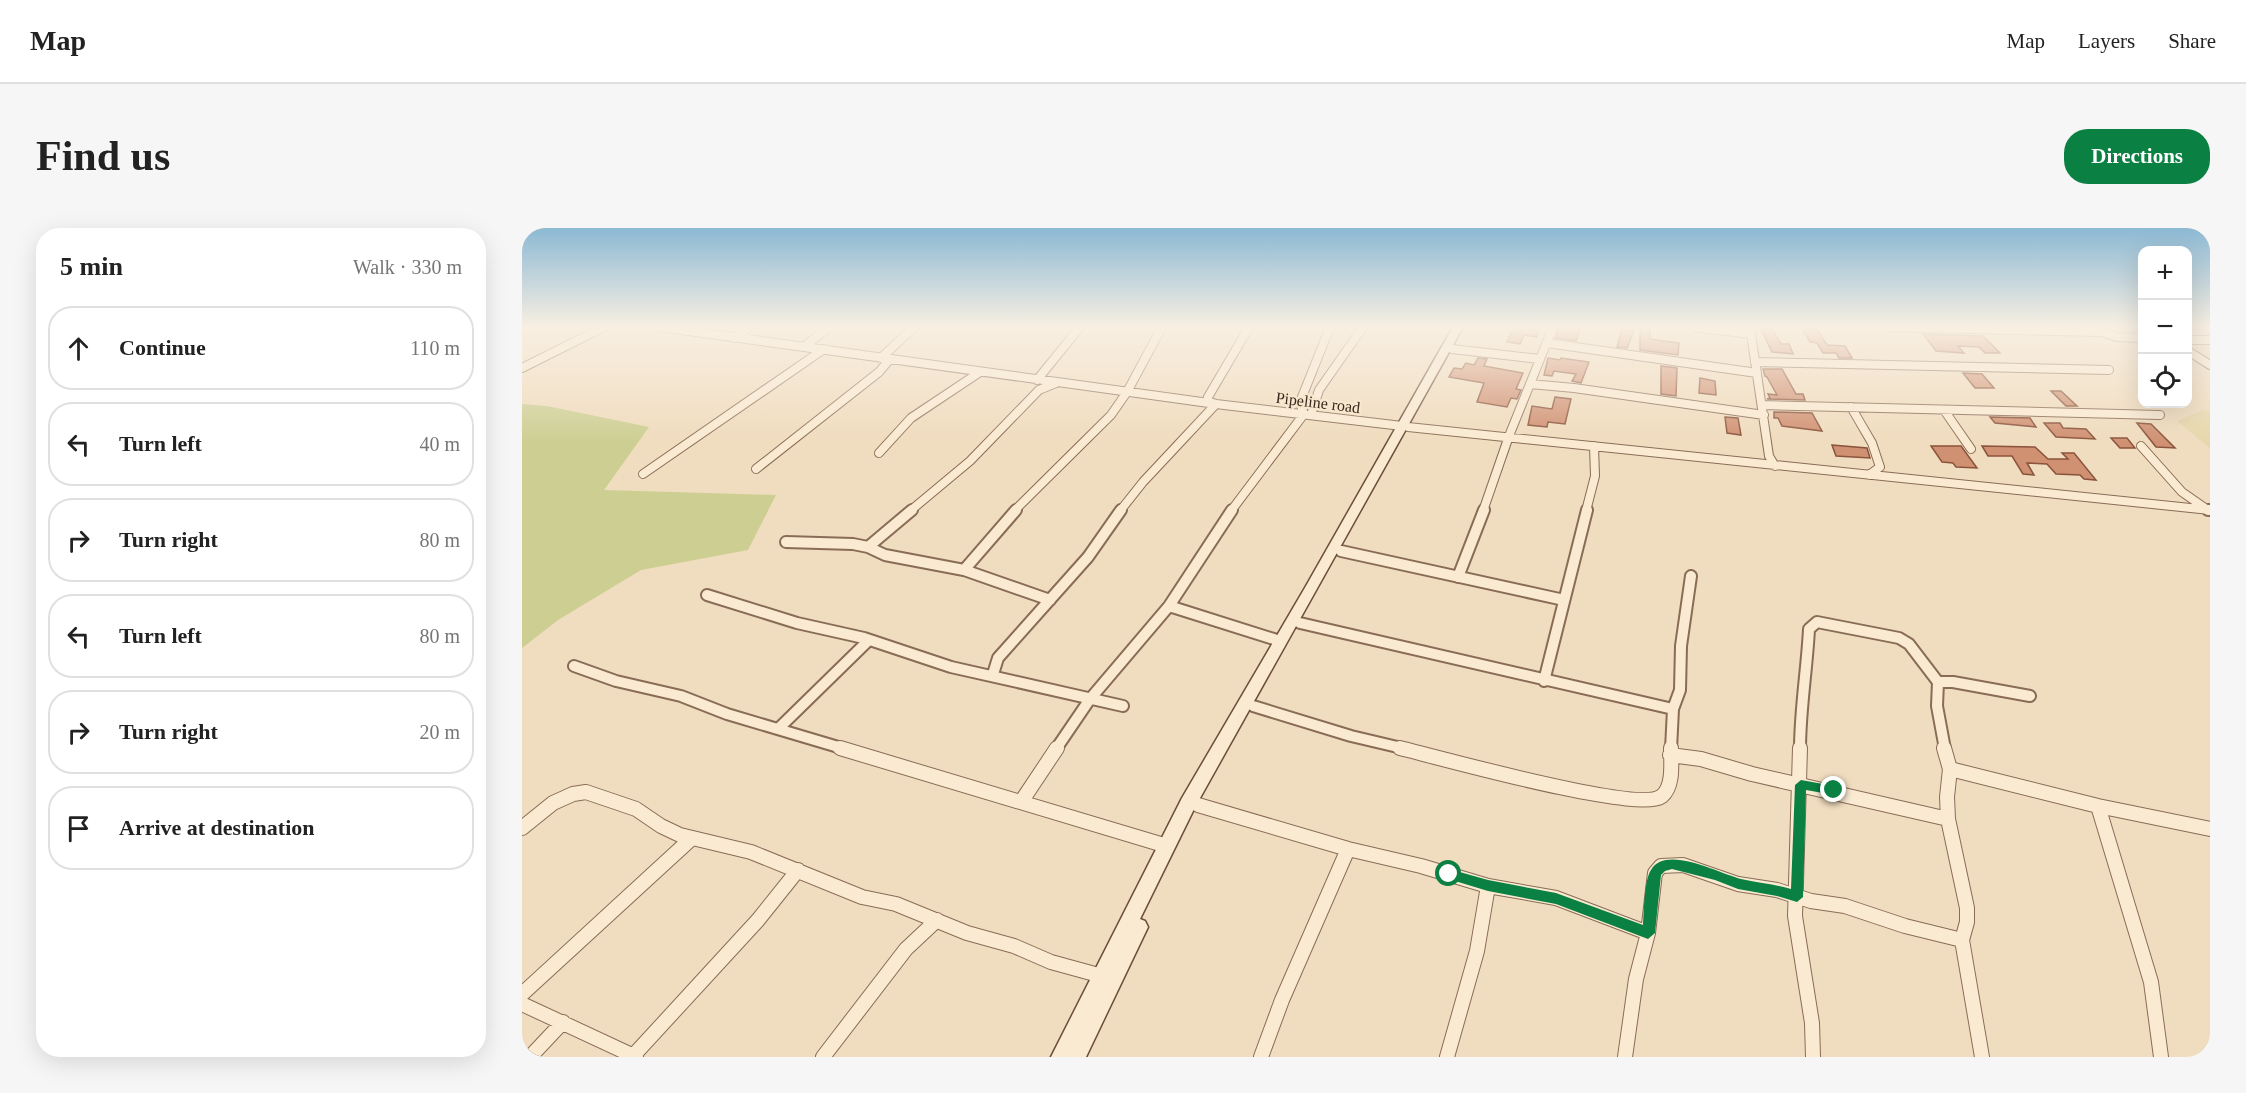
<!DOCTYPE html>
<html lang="en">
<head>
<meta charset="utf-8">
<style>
  body { margin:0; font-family:"Times New Roman",serif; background:#f6f6f6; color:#222 }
  .controls { position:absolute; right:18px; top:18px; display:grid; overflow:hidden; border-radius:12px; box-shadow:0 6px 24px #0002 }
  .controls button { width:54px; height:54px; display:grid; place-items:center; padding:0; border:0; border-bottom:2px solid #e0e0e0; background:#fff; color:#222; font:30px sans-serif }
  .stop { position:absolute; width:18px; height:18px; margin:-14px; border:4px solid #0b8043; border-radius:50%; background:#fff }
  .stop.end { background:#0b8043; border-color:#fff; box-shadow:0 2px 6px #0008 }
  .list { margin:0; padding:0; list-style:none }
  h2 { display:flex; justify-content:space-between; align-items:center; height:78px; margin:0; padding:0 24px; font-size:26px }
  h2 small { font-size:20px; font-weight:400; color:#767676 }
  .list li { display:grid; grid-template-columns:39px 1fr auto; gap:18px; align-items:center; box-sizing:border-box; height:84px; margin:0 12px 12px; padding:0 12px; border:2px solid #e0e0e0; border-radius:24px }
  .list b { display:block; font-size:22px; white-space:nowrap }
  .list em { font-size:20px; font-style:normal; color:#767676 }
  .icon { flex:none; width:33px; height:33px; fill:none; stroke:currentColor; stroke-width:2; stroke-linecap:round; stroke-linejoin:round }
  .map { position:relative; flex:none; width:1688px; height:829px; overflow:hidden; border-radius:24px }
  header { display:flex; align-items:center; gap:36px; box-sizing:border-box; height:84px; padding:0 30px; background:#fff; border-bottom:2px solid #e0e0e0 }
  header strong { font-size:28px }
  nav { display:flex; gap:33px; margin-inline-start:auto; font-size:21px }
  .intro { display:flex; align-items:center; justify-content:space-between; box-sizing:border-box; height:144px; padding:0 36px }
  h1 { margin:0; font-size:42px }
  .button { padding:15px 27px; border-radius:24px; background:#0b8043; color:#fff; font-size:21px; font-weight:700 }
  main { display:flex; gap:36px; padding:0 36px }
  aside { flex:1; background:#fff; border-radius:24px; box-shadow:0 6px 24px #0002 }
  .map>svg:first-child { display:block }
</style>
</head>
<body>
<header>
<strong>Map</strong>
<nav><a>Map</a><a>Layers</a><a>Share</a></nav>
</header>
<div class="intro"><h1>Find us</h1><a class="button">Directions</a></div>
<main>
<aside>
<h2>5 min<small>Walk · 330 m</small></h2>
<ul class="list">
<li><svg class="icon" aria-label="ahead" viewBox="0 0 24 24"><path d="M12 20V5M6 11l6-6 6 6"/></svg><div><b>Continue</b></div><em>110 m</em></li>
<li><svg class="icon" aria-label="left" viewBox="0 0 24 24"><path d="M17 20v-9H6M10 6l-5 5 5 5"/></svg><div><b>Turn left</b></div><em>40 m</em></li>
<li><svg class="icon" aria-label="right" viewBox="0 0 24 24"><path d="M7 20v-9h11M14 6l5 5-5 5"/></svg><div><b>Turn right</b></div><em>80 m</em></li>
<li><svg class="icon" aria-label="left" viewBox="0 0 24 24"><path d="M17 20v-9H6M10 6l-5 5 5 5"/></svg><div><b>Turn left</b></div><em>80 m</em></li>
<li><svg class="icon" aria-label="right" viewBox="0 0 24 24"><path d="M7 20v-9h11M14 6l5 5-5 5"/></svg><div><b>Turn right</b></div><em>20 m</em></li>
<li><svg class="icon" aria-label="arrive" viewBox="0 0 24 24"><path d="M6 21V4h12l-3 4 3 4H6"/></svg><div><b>Arrive at destination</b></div></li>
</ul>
</aside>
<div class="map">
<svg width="1688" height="829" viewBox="0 0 1688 829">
  <rect width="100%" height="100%" fill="#f0dcbe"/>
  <path fill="#e6d7ab" d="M1680,182l8,1v37l-33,-27z"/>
  <path fill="#cdce92" d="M0,176l25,2 102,21 -45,63 172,5 -28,55 -107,20 -83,50 -36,28z"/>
  <path fill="#d09072" stroke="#8a533b" stroke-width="1.5" d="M992,99h26l-3,10 -13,-2 -4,9 -13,-2z
    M1037,99h16l5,2 -4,12 -20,-3z
    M1118,99h10v12l29,4 -1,12 -38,-5z
    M1100,101l12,1 -7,18 -10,-1z
    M1239,101h11l9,15h8l4,10 -21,-2z
    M1295,101l10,16 18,1 7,12h-13l-3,-5h-13l-6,-10 -7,-1 -7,-12z
    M1401,106l60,2 17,17h-15l-6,-6 -21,-1 6,7 -28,-2z
    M956,130l9,1 -3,7 39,7 -7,16 5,1 -4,9 -6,-1 -4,9 -30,-5 7,-19 -35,-6 5,-9 8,1 4,-6 8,2z
    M1026,130l12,2 1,-2 28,4 -8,21 -9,-2 4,-7 -22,-3 -2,5 -8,-1z
    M1139,138l16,2 -1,28 -15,-2z
    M1241,141h19l14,25h7l2,6 -38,-1 3,-1 -2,-4 9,1 -10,-18 -2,-1z
    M1441,145l19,1 12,14h-19z
    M1178,150l15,3 1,14 -17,-2z
    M1529,163h10l16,15h-11z
    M1033,169l16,2 -6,25 -17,-2 -1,5 -19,-2 4,-19 20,3z
    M1252,184l38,1 10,18 -40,-5 -4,-8h-4z
    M1203,189l13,1 3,17 -14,-2z
    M1468,189l40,1 6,9 -41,-4z
    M1522,195h16l3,5 23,1 9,10 -39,-2z
    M1615,195l14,1 24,24 -19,-1z
    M1589,210h16l8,10h-15z
    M1310,217l35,3 3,10 -34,-2z
    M1409,218h30l16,22 -21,-1 -3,-4 -11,-1z
    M1460,218l53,1 13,12h20l-6,-6h12l22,27 -12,-1 -4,-4 -24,-1 -9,-10 -20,-1 7,12 -11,-1 -11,-18h-24z"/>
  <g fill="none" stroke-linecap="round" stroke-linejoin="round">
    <g stroke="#896c56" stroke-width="10">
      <path id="street-far2" d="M138,99l556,77 186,22
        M1172,99l57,7
        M1228,99l19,129 6,10
        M1363,99l88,2
        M1449,99l2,2 127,3
        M1574,102l21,7 25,1
        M212,110l15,-11
        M1666,112h22
        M1025,115l210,30
        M283,118l24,-19
        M930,121l88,10
        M1666,123l22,14
        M359,130l33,-31
        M1233,134l354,8
        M0,140l82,-41
        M515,152l43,-53
        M1008,156l44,4 190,27
        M1240,177l398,10
        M1329,179l21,36 8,24 -11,8
        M1422,182l27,39
        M789,187l8,-25 44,-63
        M886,199l802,83
        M1619,218l41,46 23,16
        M357,225l32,-35 69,-46
        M234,241l123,-97 11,-13
        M121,246l181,-125
        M388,283l60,-50 69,-71 17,-7
        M492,283l97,-96 16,-23 35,-65
        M598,283l23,-29 73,-78 -9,-3 1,-4 40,-68
        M709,283l73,-97 -4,-12 30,-75
        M961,283l26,-75 44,-109
        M1064,283l9,-35 -1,-30"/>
    </g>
    <g stroke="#896c56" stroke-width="14">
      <path id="street-far1" d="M1686,282h2
        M264,314l67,2 15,3 17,8 79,15 86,30
        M346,319l44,-37
        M819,323l223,49
        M442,342l52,-60
        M936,349l26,-67
        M185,367l90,28 67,15 87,29 172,39
        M647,378l111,35
        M778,395l373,86 7,-19 1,-44 10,-70
        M52,438l42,15 65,15 46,18 118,35
        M471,446l5,-16 90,-101 33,-47
        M1022,453l43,-171
        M731,478l98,30 55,13
        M256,501l91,-89
        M534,521l34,-50 79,-93 63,-96
        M1149,521l2,-40
        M1278,521c0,-40 7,-80 9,-120l8,-7 82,16 10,6 29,38
        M1423,521l-8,-43 1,-24h15l77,14"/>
    </g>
    <g stroke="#896c56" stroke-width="16">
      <path id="street" d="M318,520l327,98
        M878,520c37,9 240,66 262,48 12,-10 9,-34 9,-48
        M1278,520l-5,168 17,107 1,34
        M1422,520l6,21 -3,28 1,22 19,89v14l-5,18 20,117
        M1148,527l31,4 51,15 196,45
        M1428,541l148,37 112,23
        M499,574l36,-54
        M676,577l150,44 73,17 67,20 68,12 92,35
        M1576,578l53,176 10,75
        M0,600l31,-25 20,-9 13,-2 50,17 25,17 19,9 71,17 111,45 34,7 71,29 47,13 37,16 51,14
        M0,766l170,-156
        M0,776l114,53
        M111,828l125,-136 40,-50
        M8,829l33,-35
        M301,829l83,-108 31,-29
        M739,829l21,-57 66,-151
        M925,829l30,-106 11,-65
        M1103,829l11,-78 12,-46 7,-60 6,-7 22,-1 55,19 39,6 34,11 34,5 60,20 57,14"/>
    </g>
    <g stroke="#6b4e39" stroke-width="3">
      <path id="secondary" d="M931,99h10l-268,480 -55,112 5,2 3,6 -62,130h-35l131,-259 124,-212z"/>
    </g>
    <use href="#street-far2" stroke="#faead2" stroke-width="8"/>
    <use href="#street-far1" stroke="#faead2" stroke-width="10"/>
    <use href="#street" stroke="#faead2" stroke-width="14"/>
    <use href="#secondary" fill="#faead2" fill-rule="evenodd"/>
  </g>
  <linearGradient id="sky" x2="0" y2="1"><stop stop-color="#8cb9d4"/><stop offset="0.46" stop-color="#f8efe2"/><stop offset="1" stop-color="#f8efe2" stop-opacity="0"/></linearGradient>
  <rect width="1688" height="215" fill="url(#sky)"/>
  <path fill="#0b8043" d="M1279,552l33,6 5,4 -5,5 -28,-5 -3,107 -6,5 -20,-6 -39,-7 -23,-9 -43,-11 -7,2 -4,4 -6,58 -7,6 -92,-35 -68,-13 -43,-13 -2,-4 6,-5 39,11 68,13 87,32c1,-13 1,-45 8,-55 15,-26 69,4 90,9 17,4 34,5 50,10l4,-104z"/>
  <g text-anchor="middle" stroke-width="4.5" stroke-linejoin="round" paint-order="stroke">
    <g font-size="16" fill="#38271b" stroke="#f7e7ce">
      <text transform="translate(796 174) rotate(7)" y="6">Pipeline road</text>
    </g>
  </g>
</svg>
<div class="controls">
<button>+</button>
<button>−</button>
<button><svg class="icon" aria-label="locate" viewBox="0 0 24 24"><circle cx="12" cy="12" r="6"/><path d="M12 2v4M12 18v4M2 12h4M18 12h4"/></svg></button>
</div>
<div class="stop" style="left:927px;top:646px"></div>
<div class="stop end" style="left:1312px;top:562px"></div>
</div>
</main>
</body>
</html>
